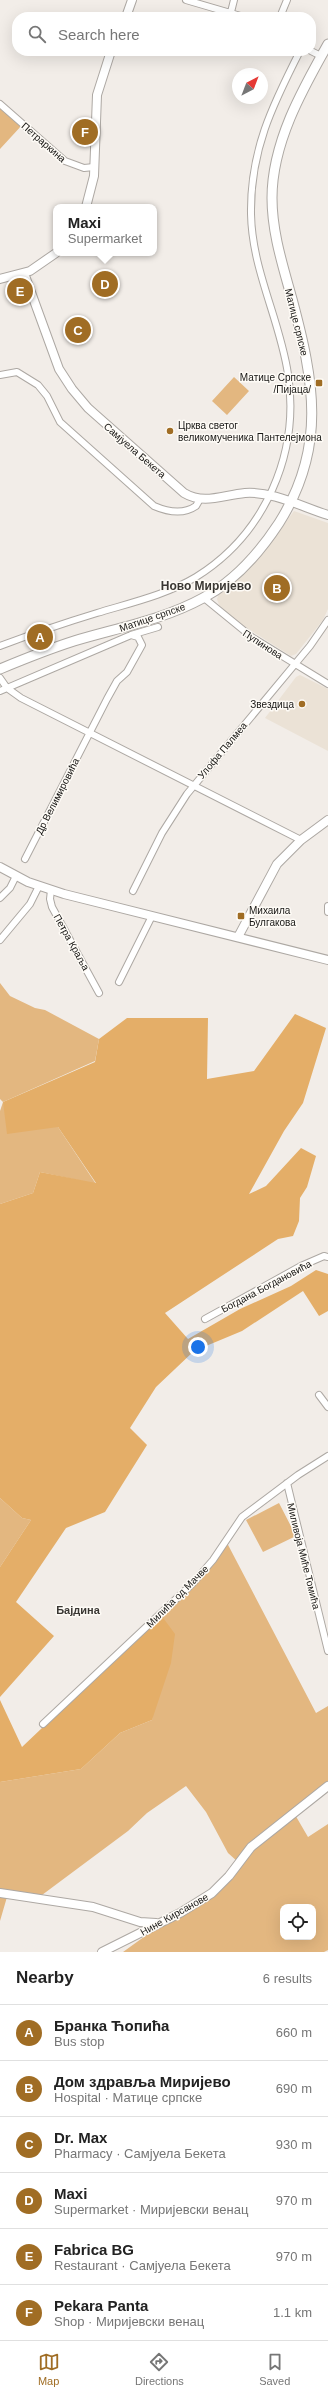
<!DOCTYPE html>
<html lang="en">
<head>
<meta charset="utf-8">
<style>
  body { margin:0; font-family:Arial,sans-serif; background:#f2f2f2; color:#222 }
  .controls { position:absolute; right:12px; bottom:12px; display:grid; overflow:hidden; border-radius:8px; box-shadow:0 4px 16px #0002 }
  .controls button { width:36px; height:36px; display:grid; place-items:center; padding:0; border:0; border-bottom:1px solid #e0e0e0; background:#fff; color:#222; font:20px sans-serif }
  .compass { position:absolute; left:232px; top:68px; width:36px; height:36px; border-radius:50%; background:#fff; box-shadow:0 4px 16px #0002; rotate:42deg }
  .you { position:absolute; left:198px; top:1347px; width:14px; height:14px; margin:-10px; border:3px solid #fff; border-radius:50%; background:#1a73e8; box-shadow:0 0 0 6px #1a73e833 }
  .badge { display:grid; place-items:center; width:26px; height:26px; border-radius:50%; background:#a06d24; color:#fff; font-size:13px; font-weight:700 }
  .pin { position:absolute; translate:-50% -50%; border:2px solid #fff; box-shadow:0 1px 4px #0006 }
  .popup { position:absolute; left:53px; top:204px; width:104px; height:52px; box-sizing:border-box; display:grid; place-content:center; border-radius:8px; background:#fff; filter:drop-shadow(0 1px 3px #0005); font-size:13px; white-space:nowrap; color:#767676 }
  .popup b { font-size:15px; color:#222 }
  .popup::after { content:''; position:absolute; left:50%; top:100%; margin-left:-8px; border:8px solid transparent; border-top-color:#fff }
  .list { margin:0; padding:0; list-style:none }
  h2 { display:flex; justify-content:space-between; align-items:center; height:52px; margin:0; padding:0 16px; font-size:17px }
  h2 small { font-size:13px; font-weight:400; color:#767676 }
  .list li { display:grid; grid-template-columns:26px 1fr auto; gap:12px; align-items:center; box-sizing:border-box; height:56px; padding:0 16px; border-top:1px solid #e0e0e0 }
  .list b { display:block; font-size:15px; white-space:nowrap }
  .list p { margin:0; font-size:13px; white-space:nowrap; color:#767676 }
  .list em { font-size:13px; font-style:normal; color:#767676 }
  .icon { flex:none; width:22px; height:22px; fill:none; stroke:currentColor; stroke-width:2; stroke-linecap:round; stroke-linejoin:round }
  .map { position:relative; flex:none; width:328px; height:1952px; overflow:hidden }
  .search { position:absolute; background:#fff; box-shadow:0 4px 16px #0002; left:12px; right:12px; top:12px; height:44px; display:flex; align-items:center; gap:10px; box-sizing:border-box; padding:0 14px; border-radius:16px; color:#767676; font-size:15px }
  .sheet { height:388px; background:#fff }
  nav { display:flex; justify-content:space-around; align-items:center; box-sizing:border-box; height:56px; border-top:1px solid #e0e0e0; background:#fff; font-size:11px; color:#767676 }
  nav a { display:grid; justify-items:center; gap:2px }
  nav .on { color:#a06d24 }
  .map>svg:first-child { display:block }
</style>
</head>
<body>
<div class="map">
<svg width="328" height="1952" viewBox="0 0 328 1952">
  <rect width="100%" height="100%" fill="#f2ede8"/>
  <path fill="#ebe2d6" d="M294,511l34,12v86l-5,11 -27,34 -5,2 -55,-35 -17,-16 -2,-6 2,-6 21,-15 22,-24z
    M300,675l28,14v62l-63,-33 31,-41z"/>
  <path fill="#e3b780" fill-rule="evenodd" d="M0,104l23,20 -23,25z
    M234,377l15,14 -22,24 -15,-14z
    M0,983l10,13 25,12 10,2 54,29 -4,22 -92,41 55,25 38,57 -56,-12 -7,21 -33,11v-93l3,-9 -3,-3z
    M0,1498l22,20 9,2 -31,47z
    M279,1503l17,33 -33,16 -17,-32z
    M226,1541l90,172 12,-7v82l-34,25 14,24 20,-13v126l-4,2h-201l68,-49 21,-10 26,-31 -10,-9 -22,-41 -20,-26 -39,27 -19,18 -86,64 -35,2 -7,24v-139l81,-13 39,-36 32,-13 9,-105 22,-22zM283,1907h30v30h-30z"/>
  <path fill="#e4ae68" d="M295,1014l31,14 -23,75 -19,28 -35,63 17,-8 35,-38 15,8 -9,31 -7,11 -1,23 -6,15 -15,3 -113,74 23,26 52,-30 51,-23 25,-16 12,4v37l-9,5 -16,-25 -61,40 -48,20 -38,36 -26,41 17,17 -42,67 -39,16 -50,74 38,34 -54,61v-130l31,-47 -9,-2 -22,-20v-294l33,-11 7,-21 56,11 -38,-56 -51,7 -4,-32 92,-40 4,-23 28,-21h81l-1,61 47,-8z
    M161,1615l14,19 -4,29 -19,57 -32,13 -39,36 -81,13v-82l22,47z"/>
  <g fill="none" stroke-linecap="round" stroke-linejoin="round">
    <g stroke="#ada8a3" stroke-width="8">
      <path id="minor" d="M186,0l58,17
        M231,12l3,-12
        M280,17l7,-17
        M311,51l10,5
        M0,104l65,57 19,7 10,-1
        M0,375l17,-3 21,13 9,11 13,26 94,84c14,6 29,9 42,0l4,-7
        M204,598l49,40 75,46
        M0,646c32,-12 64,-23 97,-33 33,-10 69,-18 99,-36 69,-43 104,-123 92,-203 -8,-54 -36,-104 -37,-160 -1,-63 21,-108 49,-163
        M0,678l7,10 14,10 280,142
        M0,691l131,-56 27,-8
        M25,859l82,-160 10,-18 10,-9 15,-27 -4,-8 -7,-2
        M51,890l-1,9 2,8 47,86
        M133,891l29,-58 25,-39 123,-148 18,-26
        M0,898l10,-10 6,-12
        M328,906v6
        M0,940l30,-36 9,-18
        M119,982l33,-66
        M205,1319l96,-53 23,-10 4,1
        M319,1395l9,12
        M287,1483l41,168
        M43,1724l150,-141 20,-23 29,-43 56,-42 30,-19"/>
    </g>
    <g stroke="#ada8a3" stroke-width="10">
      <path id="tertiary" d="M126,17l6,-17
        M86,207l8,-31 3,-81 14,-44
        M24,273l35,96 13,20 16,19 96,85c20,12 39,2 61,0 28,-2 57,14 83,22
        M0,279l30,-8 26,-18
        M0,867l28,15 36,12 264,66
        M238,937l39,-73 24,-24 27,-20
        M0,1893l93,14 47,15 16,1
        M102,1952l78,-39 32,-20 17,-17 22,-29 77,-61"/>
    </g>
    <g stroke="#ada8a3" stroke-width="11">
      <path id="secondary" d="M0,669c24,-10 49,-20 74,-28 43,-13 89,-21 129,-43 32,-17 57,-46 76,-75 48,-76 35,-142 13,-224 -9,-33 -20,-66 -20,-101 0,-55 30,-108 56,-154"/>
    </g>
    <use href="#minor" stroke="#fff" stroke-width="6"/>
    <use href="#tertiary" stroke="#fff" stroke-width="8"/>
    <use href="#secondary" stroke="#fff" stroke-width="9"/>
  </g>
  <g fill="#a06d24" stroke="#fefbf6" stroke-width="1.5">
    <rect x="315" y="379" width="8" height="8" rx="2"/>
    <circle cx="170" cy="431" r="4"/>
    <circle cx="302" cy="704" r="4"/>
    <rect x="237" y="912" width="8" height="8" rx="2"/>
  </g>
  <g text-anchor="middle" stroke-width="3" stroke-linejoin="round" paint-order="stroke">
    <g font-size="10" fill="#181715" stroke="#fefbf6">
      <text transform="translate(44 142) rotate(41)" y="4">Петраркина</text>
      <text transform="translate(297 322) rotate(76)" y="4">Матице српске</text>
      <text transform="translate(135 450) rotate(41)" y="4">Самјуела Бекета</text>
      <text transform="translate(152 617) rotate(-19)" y="4">Матице српске</text>
      <text transform="translate(263 644) rotate(33)" y="4">Пупинова</text>
      <text transform="translate(222 750) rotate(-50)" y="4">Улофа Палмеа</text>
      <text transform="translate(57 796) rotate(-63)" y="4">Др Велимировића</text>
      <text transform="translate(72 942) rotate(61)" y="4">Петра Краља</text>
      <text transform="translate(266 1286) rotate(-28)" y="4">Богдана Богдановића</text>
      <text transform="translate(304 1556) rotate(76)" y="4">Миливоја Миће Томића</text>
      <text transform="translate(177 1596) rotate(-45)" y="4">Милића од Мачве</text>
      <text transform="translate(174 1914) rotate(-29)" y="4">Нине Кирсанове</text>
    </g>
    <g font-size="10" fill="#181715" stroke="#fefbf6" text-anchor="end">
      <text x="311" y="381">Матице Српске<tspan x="311" dy="12">/Пијаца/</tspan></text>
      <text x="178" y="429" text-anchor="start">Црква светог<tspan x="178" dy="12">великомученика Пантелејмона</tspan></text>
      <text x="294" y="708">Звездица</text>
      <text x="249" y="914" text-anchor="start">Михаила<tspan x="249" dy="12">Булгакова</tspan></text>
    </g>
    <g font-size="11" font-weight="bold" fill="#3a3733" stroke="#fefbf6">
      <text x="78" y="1614">Бајдина</text>
    </g>
    <g font-size="12" font-weight="bold" fill="#3a3733" stroke="#fefbf6">
      <text x="206" y="590">Ново Миријево</text>
    </g>
  </g>
</svg>
<div class="controls">
<button><svg class="icon" aria-label="locate" viewBox="0 0 24 24"><circle cx="12" cy="12" r="6"/><path d="M12 2v4M12 18v4M2 12h4M18 12h4"/></svg></button>
</div>
<svg class="compass" viewBox="-18 -18 36 36"><path d="M0-13l5 13h-10z" fill="#e53935"/><path d="M0 13l5-13h-10z" fill="#767676"/></svg>
<div class="you"></div>
<div class="pin badge" style="left:40px;top:637px">A</div>
<div class="pin badge" style="left:277px;top:588px">B</div>
<div class="pin badge" style="left:78px;top:330px">C</div>
<div class="pin badge" style="left:105px;top:284px">D</div>
<div class="popup"><b>Maxi</b>Supermarket</div>
<div class="pin badge" style="left:20px;top:291px">E</div>
<div class="pin badge" style="left:85px;top:132px">F</div>
<div class="search"><svg class="icon" aria-label="search" viewBox="0 0 24 24"><circle cx="10" cy="10" r="6"/><path d="M15 15l6 6"/></svg>Search here</div>
</div>
<section class="sheet">
<h2>Nearby<small>6 results</small></h2>
<ul class="list">
<li><span class="badge">A</span><div><b>Бранка Ћопића</b><p>Bus stop</p></div><em>660 m</em></li>
<li><span class="badge">B</span><div><b>Дом здравља Миријево</b><p>Hospital · Матице српске</p></div><em>690 m</em></li>
<li><span class="badge">C</span><div><b>Dr. Max</b><p>Pharmacy · Самјуела Бекета</p></div><em>930 m</em></li>
<li><span class="badge">D</span><div><b>Maxi</b><p>Supermarket · Миријевски венац</p></div><em>970 m</em></li>
<li><span class="badge">E</span><div><b>Fabrica BG</b><p>Restaurant · Самјуела Бекета</p></div><em>970 m</em></li>
<li><span class="badge">F</span><div><b>Pekara Panta</b><p>Shop · Миријевски венац</p></div><em>1.1 km</em></li>
</ul>
</section>
<nav>
<a class="on"><svg class="icon" aria-label="map" viewBox="0 0 24 24"><path d="M3 6l6-2 6 2 6-2v14l-6 2-6-2-6 2zM9 4v14M15 6v14"/></svg>Map</a>
<a><svg class="icon" aria-label="directions" viewBox="0 0 24 24"><path d="M12 3l9 9-9 9-9-9zM9 14v-3h6M13 9l2 2-2 2"/></svg>Directions</a>
<a><svg class="icon" aria-label="saved" viewBox="0 0 24 24"><path d="M7 4h10v16l-5-4-5 4z"/></svg>Saved</a>
</nav>
</body>
</html>
